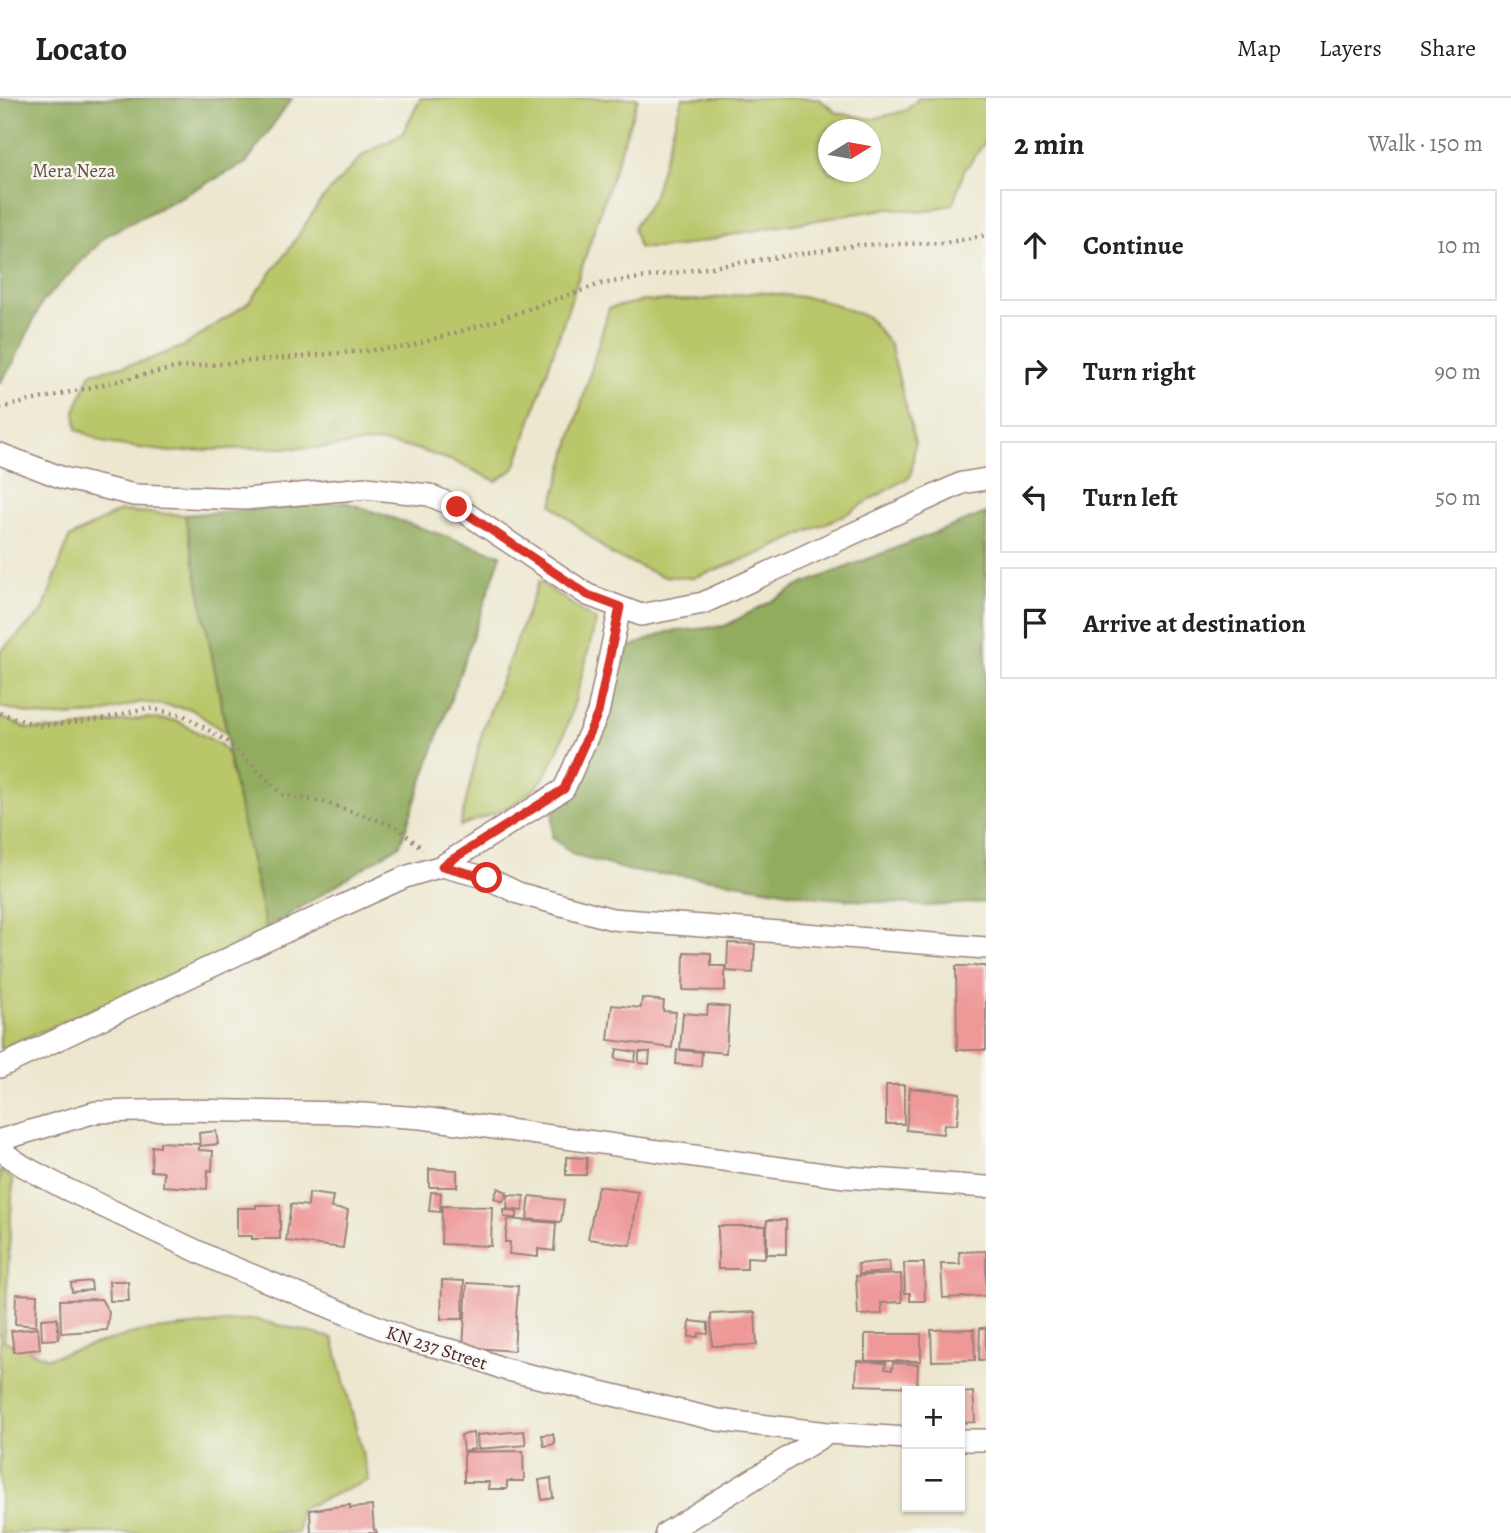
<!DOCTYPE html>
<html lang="en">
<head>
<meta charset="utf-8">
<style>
  body { margin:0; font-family:Alegreya,serif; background:#f6f6f6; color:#222 }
  .controls { position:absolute; right:21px; bottom:21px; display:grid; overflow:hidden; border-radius:0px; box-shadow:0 2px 5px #0004 }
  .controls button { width:63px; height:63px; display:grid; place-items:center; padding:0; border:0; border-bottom:2px solid #e0e0e0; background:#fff; color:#222; font:35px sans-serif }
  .compass { position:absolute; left:818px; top:21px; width:63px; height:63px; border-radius:50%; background:#fff; box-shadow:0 2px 5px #0004; rotate:79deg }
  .stop { position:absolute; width:21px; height:21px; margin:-16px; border:5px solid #d93025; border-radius:50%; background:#fff }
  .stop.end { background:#d93025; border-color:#fff; box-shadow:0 2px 7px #0008 }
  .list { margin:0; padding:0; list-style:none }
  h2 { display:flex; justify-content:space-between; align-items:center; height:91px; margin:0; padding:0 28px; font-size:30px }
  h2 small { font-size:23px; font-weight:400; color:#767676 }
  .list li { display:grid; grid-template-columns:46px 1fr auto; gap:21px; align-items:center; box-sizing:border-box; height:112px; margin:0 14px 14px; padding:0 14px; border:2px solid #e0e0e0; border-radius:0px }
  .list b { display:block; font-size:26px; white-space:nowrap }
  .list em { font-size:23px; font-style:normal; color:#767676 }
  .icon { flex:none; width:38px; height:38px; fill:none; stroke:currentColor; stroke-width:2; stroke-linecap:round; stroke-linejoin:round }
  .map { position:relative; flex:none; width:986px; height:1435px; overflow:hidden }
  header { display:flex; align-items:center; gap:42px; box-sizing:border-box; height:98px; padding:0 35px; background:#fff; border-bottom:2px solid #e0e0e0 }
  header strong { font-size:33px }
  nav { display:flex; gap:38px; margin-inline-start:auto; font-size:24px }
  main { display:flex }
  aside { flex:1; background:#fff }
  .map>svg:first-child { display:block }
</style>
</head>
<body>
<header>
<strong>Locato</strong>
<nav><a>Map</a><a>Layers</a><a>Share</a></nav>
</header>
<main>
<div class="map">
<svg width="986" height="1435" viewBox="0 0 986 1435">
  <rect width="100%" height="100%" fill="#f6f6f2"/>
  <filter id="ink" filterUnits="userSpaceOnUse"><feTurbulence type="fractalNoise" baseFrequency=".0143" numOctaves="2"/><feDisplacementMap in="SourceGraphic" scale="14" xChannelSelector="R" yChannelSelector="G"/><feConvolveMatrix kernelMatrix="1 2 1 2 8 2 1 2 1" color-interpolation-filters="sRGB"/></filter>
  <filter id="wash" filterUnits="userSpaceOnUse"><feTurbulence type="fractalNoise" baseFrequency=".00686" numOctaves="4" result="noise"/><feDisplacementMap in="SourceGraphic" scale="28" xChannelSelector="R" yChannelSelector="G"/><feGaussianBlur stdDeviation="1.57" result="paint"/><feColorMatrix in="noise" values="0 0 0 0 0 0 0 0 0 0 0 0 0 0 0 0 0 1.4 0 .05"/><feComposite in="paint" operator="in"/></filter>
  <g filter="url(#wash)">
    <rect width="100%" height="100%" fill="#ece7ce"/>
    <path fill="#b9c76a" stroke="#82734a" stroke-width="2" fill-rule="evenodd" d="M421,0h217l-123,370 -19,13 -43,-20 -40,-13 -36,-6 -58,6h-71l-78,4 -65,-9 -28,-14 -2,-18 16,-38 54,-12 39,-15 64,-43 42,-55 31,-48 43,-46 38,-20z
      M682,0h136l19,15 36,6 34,-9 12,-12h67v43l-22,30 -11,33 -30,8 -33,-4 -145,24 -73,16h-33l-6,-20 20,-30zM828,32h42v42h-42z
      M758,194l61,7 49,18 22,27 25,98 -4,34 -65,38 -87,40 -66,24 -31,-2 -50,-21 -60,-50 57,-197 34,-7 58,-1z
      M120,413l65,4 42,219 -36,-25 -50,-7 -43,12 -53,3 -45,-10v-55l43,-41 26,-73z
      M539,483l57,40c-12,43 -30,134 -60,166 -20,20 -50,29 -76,39l23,-97z
      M0,619l29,12 31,1 86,-12 31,3 44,24 7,10 38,174 -53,29 -213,91z
      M0,1072l13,9 -9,162 44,17 90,-26 116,-13 79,19 36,142 -69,29 -2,24h-298z"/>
    <path fill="#92ac5e" stroke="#6e6644" stroke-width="2" d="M0,0h292l-46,65 -139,72 -65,67 -28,60 -14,20z
      M345,404l156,53 -101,290 -134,84 -38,-174 -1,-21 -42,-219z
      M986,415v389l-57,4 -112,-9 -104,-18 -82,-8 -57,-16 -22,-18 1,-26 20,-16 37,-87 17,-60 40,-16 58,-6 78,-42z"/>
    <g id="blocks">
      <path fill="#ee9998" d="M728,845l27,1 -2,29 -26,-2z
        M684,854l27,1v13h14v25l-42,-1z
        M956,868h30v84h-29z
        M642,900l22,3 -1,10 13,1 -4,36 -64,-8 4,-35 29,3z
        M708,907l21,2 -3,46 -46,-4 3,-36 24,2z
        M617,951l19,3 -1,10 -20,-3z
        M677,952l25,2 -1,14 -25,-2z
        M639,954h11l-1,12 -10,-1z
        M886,987h18v39h-18z
        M910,990l50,5 -3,32 -13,-1 -1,10 -37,-4z
        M216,1033l2,13 -18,2 -1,-13z
        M160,1044l39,2v6l14,1 -1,20 -4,-1 -1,19 -44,-3 1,-14 -13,-1 1,-25 8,1z
        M566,1059l21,1 -1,17h-20z
        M429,1071l28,1v17h-28z
        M598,1088l40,6 -7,53 -43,-6z
        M498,1090l9,4 -4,10 -9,-4z
        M431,1094l10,1 -1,19 -11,-1z
        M309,1095l24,3 -2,12 17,2 -5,38 -57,-7 5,-37 17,2z
        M508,1097l16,1 -1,15 -16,-2z
        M530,1098l34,4 -3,22 -34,-3z
        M256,1107h24v34h-28v-3h-15v-28h19z
        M442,1108l50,1 -1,39 -50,-2z
        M504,1112l13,2v6l-13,-1z
        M508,1121l48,4 -2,28 -16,-2v8l-29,-3 1,-12h-5z
        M767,1122h19v34h-19z
        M718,1128h48l-1,32 -18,-1v12h-29z
        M986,1153v45l-43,2 -2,-34h19l-1,-12z
        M889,1163l1,11 -31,2 -1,-10z
        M904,1165h20l1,38h-15v-8h-5z
        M901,1176l1,28 -21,1 1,11 -24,1 -2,-39z
        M442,1182l22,1 -1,38h-22z
        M91,1183l1,9 -20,2 -1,-9z
        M109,1183h19l1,20h-19z
        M467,1185l51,3 -4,65 -51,-4z
        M16,1196l21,1 -1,31 -21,-2z
        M101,1201l8,13 -2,18 -46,3 -1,-33z
        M755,1214l2,33 -45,1 -1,-32z
        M57,1220l2,21 -17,1 -1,-21z
        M690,1223l18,2v11l-9,-1 -1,4h-9z
        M38,1230l2,21 -26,3 -3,-21z
        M980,1230h6v32h-7z
        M974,1231l1,31 -43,1 -1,-31z
        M865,1236h56v27h-56z
        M857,1263l29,2 -1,6 7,1 1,-7 25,1 -1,23 -61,-2z
        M973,1294l2,30 -15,1v-30z
        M524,1333l2,14 -48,4 -1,-14z
        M473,1335l2,16 -12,2 -2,-16z
        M553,1336l2,10 -11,2 -2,-11z
        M523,1353l1,30h-17v8h-19l1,-7h-25v-30z
        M551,1380l2,20 -11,2 -3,-20z
        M350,1407v3l22,-2 2,24h2l1,3h-66l-1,-23z"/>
    </g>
  </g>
  <g filter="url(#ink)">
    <use href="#blocks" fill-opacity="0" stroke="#9b837c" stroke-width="2"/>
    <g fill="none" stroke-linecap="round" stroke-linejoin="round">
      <g stroke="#9b837c" stroke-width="24">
        <path id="minor" d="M0,356l63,24 71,17 111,4 121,-11 63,7 28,12 131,88 53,20 62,-12 259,-120 24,-4
          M442,768l122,-77 34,-76 22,-106
          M0,969l263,-125 142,-65 37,-11 45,12 31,15 94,26 374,29
          M0,1042l96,-28 87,-2 165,3 74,5 423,59 141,10
          M0,1052l23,16 41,22 156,74 192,79 51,12 41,16 214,51 110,13 79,5
          M960,1342h26
          M666,1435l162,-100"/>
      </g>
      <path stroke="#9b837c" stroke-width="4.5" stroke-dasharray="2 5" stroke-linecap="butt" d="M0,310l175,-40 232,-21 85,-25 108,-38 258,-39 87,-2 41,-8
        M0,615l40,13 62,-7 45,-11 36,7 47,28 53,52 41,7 71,24 28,23"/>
      <use href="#minor" stroke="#fff" stroke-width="21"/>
    </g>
  </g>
  <g fill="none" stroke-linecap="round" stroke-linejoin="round" filter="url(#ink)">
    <path stroke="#d93025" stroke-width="9" d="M457,409l131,88 32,12 -22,106 -34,76 -122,77 45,12"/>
  </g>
  <g text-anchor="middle" stroke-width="5" stroke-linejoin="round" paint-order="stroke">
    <g font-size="19" fill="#6b513e" stroke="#f6f6f2">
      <text x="74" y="79">Mera Neza</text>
    </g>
    <g font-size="19" fill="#4a1f2b" stroke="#f6f6f2">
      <text transform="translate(437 1249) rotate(18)" y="7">KN 237 Street</text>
    </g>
  </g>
</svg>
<div class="controls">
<button>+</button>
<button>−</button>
</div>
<svg class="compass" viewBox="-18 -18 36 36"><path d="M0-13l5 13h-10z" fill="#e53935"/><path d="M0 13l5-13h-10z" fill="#767676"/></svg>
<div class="stop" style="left:487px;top:780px"></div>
<div class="stop end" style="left:457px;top:409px"></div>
</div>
<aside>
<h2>2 min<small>Walk · 150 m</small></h2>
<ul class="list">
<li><svg class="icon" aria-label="ahead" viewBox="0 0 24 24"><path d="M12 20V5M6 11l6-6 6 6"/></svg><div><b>Continue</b></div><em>10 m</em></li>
<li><svg class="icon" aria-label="right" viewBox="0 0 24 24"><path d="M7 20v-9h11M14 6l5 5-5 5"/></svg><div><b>Turn right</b></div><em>90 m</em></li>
<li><svg class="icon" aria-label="left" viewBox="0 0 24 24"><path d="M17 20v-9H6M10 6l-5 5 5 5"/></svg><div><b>Turn left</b></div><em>50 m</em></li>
<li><svg class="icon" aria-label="arrive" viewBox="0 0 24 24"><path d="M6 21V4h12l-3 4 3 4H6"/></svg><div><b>Arrive at destination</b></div></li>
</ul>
</aside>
</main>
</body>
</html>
